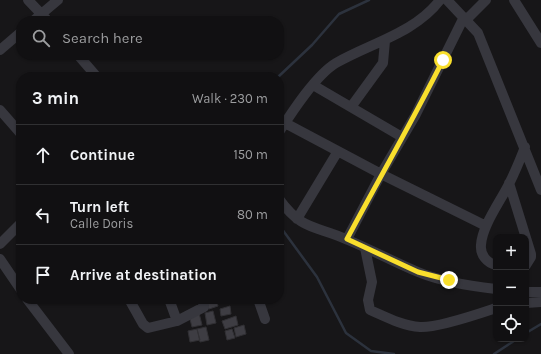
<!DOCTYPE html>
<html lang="en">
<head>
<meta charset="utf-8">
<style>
  body { margin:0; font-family:Karla,sans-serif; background:#1a191b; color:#f1f3f6 }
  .controls { position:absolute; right:12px; bottom:12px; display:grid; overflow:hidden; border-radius:8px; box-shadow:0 1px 3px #0004 }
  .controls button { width:36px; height:36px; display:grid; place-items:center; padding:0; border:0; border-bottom:1px solid #303032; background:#111012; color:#f1f3f6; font:20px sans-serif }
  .stop { position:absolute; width:12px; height:12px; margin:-9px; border:3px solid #f9df2d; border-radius:50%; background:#fff }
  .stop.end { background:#f9df2d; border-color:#fff; box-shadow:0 1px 4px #0008 }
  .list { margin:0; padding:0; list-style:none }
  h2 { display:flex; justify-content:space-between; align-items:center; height:52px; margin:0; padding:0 16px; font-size:17px }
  h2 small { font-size:13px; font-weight:400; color:#9c9d9f }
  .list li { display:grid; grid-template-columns:26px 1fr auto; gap:12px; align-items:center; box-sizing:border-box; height:60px; padding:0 16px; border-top:1px solid #303032 }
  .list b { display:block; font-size:15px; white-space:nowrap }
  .list p { margin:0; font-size:13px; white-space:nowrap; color:#9c9d9f }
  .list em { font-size:13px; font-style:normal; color:#9c9d9f }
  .icon { flex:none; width:22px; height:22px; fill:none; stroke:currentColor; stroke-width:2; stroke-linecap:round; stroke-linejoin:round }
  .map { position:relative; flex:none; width:541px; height:354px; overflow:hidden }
  .search { position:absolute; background:#111012; box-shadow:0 1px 3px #0004; left:16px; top:16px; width:268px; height:44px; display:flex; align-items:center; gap:10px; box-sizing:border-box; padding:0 14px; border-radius:16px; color:#9c9d9f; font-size:15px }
  .panel { position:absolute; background:#111012; box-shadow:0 1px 3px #0004; left:16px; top:72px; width:268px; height:232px; border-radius:16px }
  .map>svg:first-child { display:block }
</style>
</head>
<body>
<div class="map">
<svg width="541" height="354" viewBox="0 0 541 354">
  <rect width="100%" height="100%" fill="#171618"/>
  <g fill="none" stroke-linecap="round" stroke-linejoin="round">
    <path stroke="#2c323d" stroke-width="2.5" d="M278,77l34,-32 27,-31 30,-14
      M279,225l38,52 29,56 25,18 23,3
      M526,333l15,-9
      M494,354l23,-15"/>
  </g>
  <path fill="#3e3d43" stroke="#313034" d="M206,299h10l2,7 -9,3z
    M230,306l1,8 -10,2 -1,-7z
    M213,311l3,12 -9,2 -2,-12z
    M199,313l3,12 -10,2 -3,-12z
    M236,316l2,9 -13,4 -3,-8z
    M244,325l2,9 -10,3 -2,-9z
    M206,327l3,13 -9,2 -3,-13z
    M197,329l3,11 -10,2 -2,-11z
    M232,329l3,9 -8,2 -2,-9z"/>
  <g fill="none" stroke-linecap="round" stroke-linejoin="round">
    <path stroke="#37373e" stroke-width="10" d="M28,0l20,21
      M447,0l31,33 63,157
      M514,0l27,43
      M466,20l20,-20
      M33,21l25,-21
      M0,50l21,-18
      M78,55l19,22
      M313,85l89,52
      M351,107l32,-44 2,-22
      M0,110l21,24
      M285,123l96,51 101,50h5
      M279,132c13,-20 37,-57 57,-69 35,-20 79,-30 104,-63
      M509,183l22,71v3l-5,8
      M279,199c24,33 37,26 69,41 24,10 46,22 70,32 24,10 53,14 78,17
      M297,219l41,-68
      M347,239l34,-65 34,-58 49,-99
      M0,244l21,-21
      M365,248l7,34 -4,18 2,10c16,7 33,16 50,17 18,1 58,-13 76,-19
      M0,259l21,31
      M496,265c-9,-2 -16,-10 -15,-20 1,-19 19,-43 28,-61 6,-12 11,-24 16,-37
      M526,292h15
      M27,299l42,55
      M129,299l14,25 5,4 29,-7 27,-14 -2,-8
      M169,299l8,22
      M258,299l7,20
      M526,303l15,-1"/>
  </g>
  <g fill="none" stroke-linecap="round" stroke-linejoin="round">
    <path stroke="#f9df2d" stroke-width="5" d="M443,60c-30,60 -64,119 -96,179l71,33 31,8"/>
  </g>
</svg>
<div class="controls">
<button>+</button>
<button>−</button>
<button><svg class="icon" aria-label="locate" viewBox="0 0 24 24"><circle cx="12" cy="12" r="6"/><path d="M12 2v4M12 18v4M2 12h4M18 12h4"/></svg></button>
</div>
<div class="stop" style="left:443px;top:60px"></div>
<div class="stop end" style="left:449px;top:280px"></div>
<div class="search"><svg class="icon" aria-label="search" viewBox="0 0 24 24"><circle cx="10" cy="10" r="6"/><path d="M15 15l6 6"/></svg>Search here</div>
<section class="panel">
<h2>3 min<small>Walk · 230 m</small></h2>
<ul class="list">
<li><svg class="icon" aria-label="ahead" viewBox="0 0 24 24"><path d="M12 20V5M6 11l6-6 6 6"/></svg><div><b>Continue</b></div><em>150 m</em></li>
<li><svg class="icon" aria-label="left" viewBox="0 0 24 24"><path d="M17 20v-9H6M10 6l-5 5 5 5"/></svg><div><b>Turn left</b><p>Calle Doris</p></div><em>80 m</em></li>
<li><svg class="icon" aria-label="arrive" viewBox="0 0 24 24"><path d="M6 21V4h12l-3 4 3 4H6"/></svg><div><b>Arrive at destination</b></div></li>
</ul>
</section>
</div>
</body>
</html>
